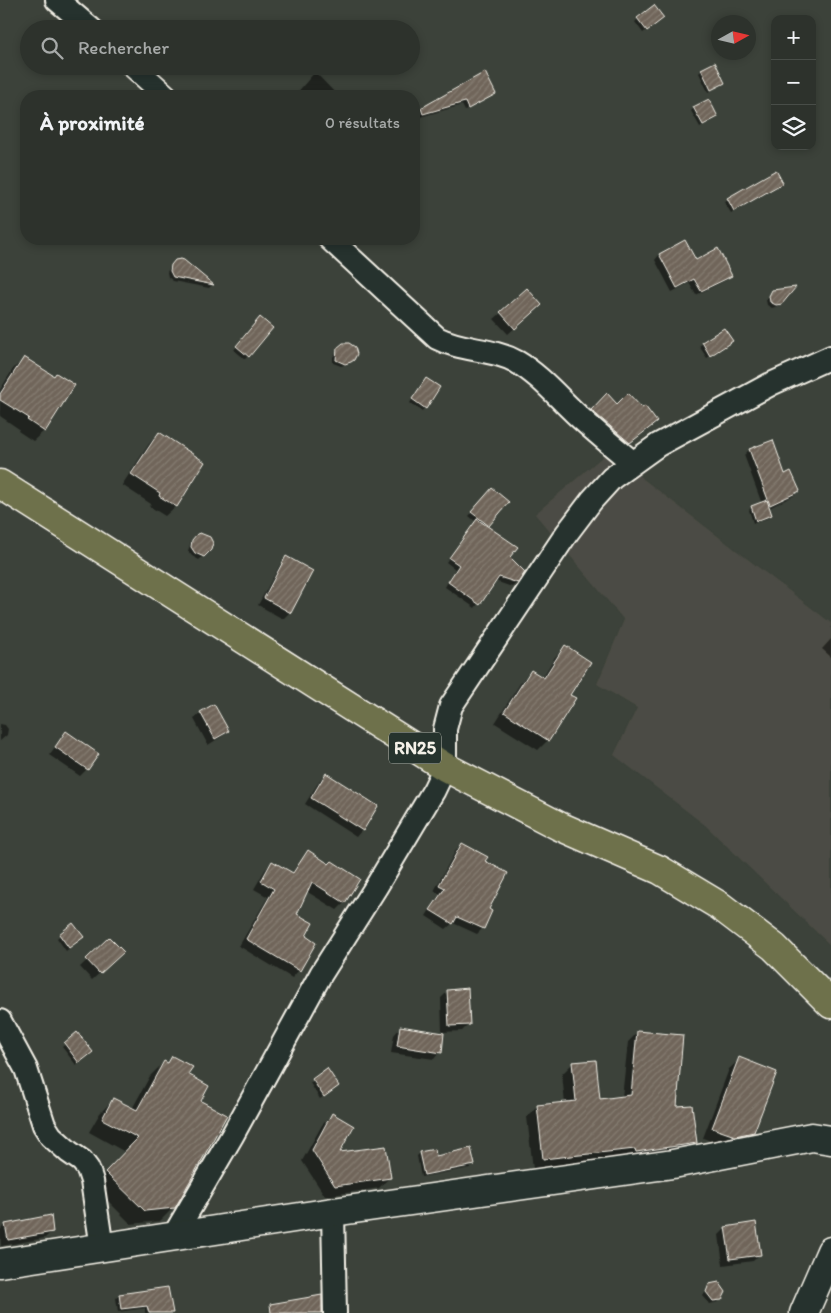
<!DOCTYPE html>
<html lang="fr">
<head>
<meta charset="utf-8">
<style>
  body { margin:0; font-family:Itim,sans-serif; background:#393e38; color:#f1f3f6 }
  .controls { position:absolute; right:15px; top:15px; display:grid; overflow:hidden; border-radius:10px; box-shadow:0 2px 8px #0003 }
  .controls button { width:45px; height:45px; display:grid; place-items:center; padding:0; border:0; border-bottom:1px solid #484d48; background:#2d322c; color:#f1f3f6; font:25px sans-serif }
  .compass { position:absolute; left:711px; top:15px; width:45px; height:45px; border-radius:50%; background:#2d322c; box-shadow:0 2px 8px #0003; rotate:82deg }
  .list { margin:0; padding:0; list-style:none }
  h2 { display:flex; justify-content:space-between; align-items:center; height:65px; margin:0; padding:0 20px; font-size:21px }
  h2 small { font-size:16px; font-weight:400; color:#a7aaa9 }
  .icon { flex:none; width:28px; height:28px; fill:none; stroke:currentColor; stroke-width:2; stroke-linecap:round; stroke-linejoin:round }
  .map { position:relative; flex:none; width:831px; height:1313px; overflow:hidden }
  .search { position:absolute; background:#2d322c; box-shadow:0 2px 8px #0003; left:20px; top:20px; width:400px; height:55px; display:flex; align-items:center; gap:12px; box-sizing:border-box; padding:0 18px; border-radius:28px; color:#a7aaa9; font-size:19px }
  .panel { position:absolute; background:#2d322c; box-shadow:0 2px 8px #0003; left:20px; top:90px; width:400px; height:155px; border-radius:20px }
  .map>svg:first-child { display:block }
</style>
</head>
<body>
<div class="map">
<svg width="831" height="1313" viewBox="0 0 831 1313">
  <defs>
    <pattern id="building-hatch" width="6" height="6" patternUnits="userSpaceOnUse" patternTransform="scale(1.25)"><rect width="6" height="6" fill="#70655a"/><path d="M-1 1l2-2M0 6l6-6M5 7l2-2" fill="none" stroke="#857c72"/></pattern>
  </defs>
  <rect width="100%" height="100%" fill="#3c423a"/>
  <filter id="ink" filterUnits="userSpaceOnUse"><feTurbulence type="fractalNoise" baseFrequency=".02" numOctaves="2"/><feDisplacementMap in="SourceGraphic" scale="10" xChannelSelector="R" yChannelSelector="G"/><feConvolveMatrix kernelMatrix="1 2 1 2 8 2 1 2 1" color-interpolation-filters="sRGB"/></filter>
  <g filter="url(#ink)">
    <path fill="#4c4c44" d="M608,452l223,171v323l-126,-121 -91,-70 23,-47 -40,-24 27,-64 -89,-106z"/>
    <path fill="#0007" d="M638,19l21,2 -16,12 -8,-11z
      M702,70l22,13 -16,9 -9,-19z
      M315,72l23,24h-39l-3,-2z
      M495,94l-30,17 -3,-6 -42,12 -2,-4 4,-4z
      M694,108l22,9 -16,10 -9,-16z
      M775,172l7,11 -3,3 -48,27 -7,-11 3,-3z
      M684,241l12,20 35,14 -5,5 -30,15 -7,-12 -17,9 -17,-32 4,-5z
      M184,261l28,24 -3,3 -36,-7 -5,-4 -1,-5 5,-7z
      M772,291l9,12 -3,3 -6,2 -5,-3 -1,-5z
      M534,311l-26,23 -14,-15 7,-6z
      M257,322l-9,34 -3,3 -11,-9z
      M724,329l8,12 -25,17 -8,-12z
      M340,347l13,13 -3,3 -9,3 -8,-3v-6z
      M24,359l20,72 -11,10 -15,-10 1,-2 -19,-13v-26l13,-21z
      M423,382l16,5 -17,24 -12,-8z
      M607,395l10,10 33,23 -26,20 -38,-32z
      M159,433l44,29 -27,44 -11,10 -16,-10 2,-2 -29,-19 27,-41z
      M749,450l35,25 15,16 -6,5 -24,12 2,7 -3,3 -15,5 -4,-13 3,-3 10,-3 -18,-49z
      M490,492l18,10 -21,25 22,30 8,25 -5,5 -17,-6 -20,27 -30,-21 10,-18 -9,-7 30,-40 -7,-6z
      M194,538l16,12 -11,10 -7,-4 -4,-5 3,-10z
      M287,558l3,54 -7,7 -25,-14 22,-40z
      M831,639v18l-9,-8z
      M565,647l3,48 6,4 -26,41 -10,10 -43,-27 26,-41 10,-11 11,7 13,-21z
      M201,713l27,18 -7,6 -13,8 -14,-26z
      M0,724l5,1 3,4 -1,6 -7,6z
      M66,733l21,36 -7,7 -31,-21z
      M326,774l36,56 -6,7 -51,-33 15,-24z
      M462,845l22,17 4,48 -5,18 -6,6 -24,-11 -7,6 -20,-13 14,-22 -6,-3 22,-41z
      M308,852l21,14 30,14 -15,23 -7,7 -31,-19 -10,24 8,22 -5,33 -7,8 -53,-32 29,-49 -14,-8 11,-19 7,-8 20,11z
      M73,925l6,15 -13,11 -9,-13z
      M109,939l6,20 -23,21 -12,-13z
      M448,991l21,33 -7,7 -20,1 -1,-34z
      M400,1028l40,24 -6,7 -43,-6 3,-18z
      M638,1032l38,76 19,35 -10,10 -152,16 -6,-52 10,-10 28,-3 -3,-30 10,-10 23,-3 4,39 23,-3 6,-55z
      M77,1034l11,21 -12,10 -14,-18z
      M173,1057l14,18 12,26 -25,106 -14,14 -29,3 -38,-38 32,-34 -36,-20 11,-19 14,-14 18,10 18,-33 14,-14 2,2z
      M740,1059l12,73 -10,10 -18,4 -21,-8 26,-69z
      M327,1070l11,16 -18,13 -10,-16z
      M332,1115l6,39 52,23 -11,11 -54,8 -23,-35 20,-36z
      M420,1153l15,4 38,8 -3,3 -49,9 -4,-21z
      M5,1225l47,6 -7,7 -44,8 -1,-16z
      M726,1228l34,26 -7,7 -30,4 -4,-30z
      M710,1285l11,14 -3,3 -8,2 -7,-8z
      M120,1295l51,18h-26v-5l-27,4 -2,-14z"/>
    <path fill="url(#building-hatch)" stroke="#f4f1e8" d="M654,5l10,13 -17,13 -10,-13z
      M715,62l10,21 -14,7 -10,-21z
      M485,72l11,22 -28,15 -3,-7 -42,12 -2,-6z
      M709,99l9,18 -15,8 -10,-18z
      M776,170l7,13 -49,28 -7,-13z
      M685,240l11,20 22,-12 14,28 -31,15 -7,-12 -17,9 -18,-34z
      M181,259l3,1 30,25 -41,-8 -3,-6 1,-6 4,-5z
      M796,287l-14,17 -6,1 -6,-3 -1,-6 3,-6z
      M527,288l15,17 -27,24 -15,-17z
      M260,317l13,11 -24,29 -13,-11z
      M724,328l9,13 -23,15 -8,-14z
      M343,343h6l6,4 2,7 -3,6 -3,2 -6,2 -9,-4 1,-12z
      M24,357l30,19 2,-3 19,12 -30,47 -18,-12 2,-2 -29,-18v-6z
      M426,378l14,9 -14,22 -14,-10z
      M607,393l10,11 11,-11 14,15 3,-2 12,16 -27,21 -39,-33z
      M159,432l46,30 -28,45 -18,-11 1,-3 -29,-19z
      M773,440l12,34 6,-3 9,20 -30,14 -21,-56z
      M492,488l17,14 -20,24 -18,-14z
      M767,500l5,15 -16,6 -5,-15z
      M477,519l41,28 -8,10 15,15 -7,11 -19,-6 -19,28 -32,-23 11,-17 -10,-7z
      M200,533l10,4 3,6 -2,7 -7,7 -9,-4 -4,-6 1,-7 5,-6z
      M286,556l27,15 -22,42 -27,-15z
      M565,645l26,17 -21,33 6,3 -27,43 -45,-29 27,-42 13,8z
      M214,704l15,27 -14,8 -15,-27z
      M66,731l33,23 -11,16 -33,-23z
      M326,773l52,33 -15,25 -52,-33z
      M462,843l26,14 -3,4 23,12 -19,36 3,2 -8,18 -27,-12 -4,7 -23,-14 15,-22 -6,-3z
      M308,850l21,14 3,-3 28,18 -15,24 -33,-21 -15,32 16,9 -7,13 10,7 -16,28 -54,-32 28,-50 -13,-8 11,-20 21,12z
      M73,923l11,14 -15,11 -10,-14z
      M109,937l15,15 -24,22 -14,-15z
      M468,988l2,37 -21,1 -2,-36z
      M400,1026l44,7 -2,20 -45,-7z
      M637,1031l46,4 -6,71 15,-1 5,38 -61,9 -1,-3 -92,10 -6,-54 39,-4 -4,-39 24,-2 4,39 31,-4z
      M77,1032l16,20 -14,11 -15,-20z
      M172,1056l21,11 -5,7 21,12 -8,15 26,14 -52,93 -30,3 -40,-39 33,-34 -36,-19 11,-21 24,12 27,-49 4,2z
      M739,1057l38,15 -23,60 -19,4 -23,-8z
      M327,1068l12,18 -15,11 -12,-18z
      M332,1113l22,13 -14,26 46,-6 5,32 -56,8 -23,-36z
      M471,1148l4,17 -51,10 -5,-23 16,-3 1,7z
      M51,1215l2,17 -45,8 -3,-16z
      M756,1222l5,33 -31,4 -5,-32z
      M719,1282l7,10 -4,8 -9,1 -7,-9 3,-8z
      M168,1287l5,26h-24l-2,-7 -26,3 -2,-15z
      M322,1295v18h-51l-1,-9z"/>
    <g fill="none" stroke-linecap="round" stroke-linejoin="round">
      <g stroke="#f4f1e8" stroke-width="26">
        <path id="street" d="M57,0l34,29
          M133,66l33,30
          M330,239l107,99c25,13 55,10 80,24 22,13 39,33 58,51 18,17 38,33 58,50
          M0,1021l26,48 18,56 7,11 18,16 13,9 6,8 4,12 10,67
          M333,1212l2,101
          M173,1237l59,-101 89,-162 55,-87 58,-97 11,-23v-38l6,-23 116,-173 25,-33 20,-22 46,-33 113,-61 60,-27"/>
      </g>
      <g stroke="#f4f1e8" stroke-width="31">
        <path id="secondary" d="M0,1263l333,-51 340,-48 139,-27 19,3
          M804,1313l27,-62"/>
      </g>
      <g stroke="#f4f1e8" stroke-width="31">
        <path id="primary" d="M0,484l445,283 114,59 101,44 60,36 54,41 57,57"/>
      </g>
      <use href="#street" stroke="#26332d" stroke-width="22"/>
      <use href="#secondary" stroke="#26332d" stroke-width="28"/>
      <use href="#primary" stroke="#6e714b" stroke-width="28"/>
    </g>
  </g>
  <g text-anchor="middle" stroke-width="4" stroke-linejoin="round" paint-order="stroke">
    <rect fill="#26332d" stroke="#b6b8b0" stroke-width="1" x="389" y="732.5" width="52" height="31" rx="4"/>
    <g font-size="18" font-weight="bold" fill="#f4f1e8">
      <text x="415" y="754">RN25</text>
    </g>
  </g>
</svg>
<div class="controls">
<button>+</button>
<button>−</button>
<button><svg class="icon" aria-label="layers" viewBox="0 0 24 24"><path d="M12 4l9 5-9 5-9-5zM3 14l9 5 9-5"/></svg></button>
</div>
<svg class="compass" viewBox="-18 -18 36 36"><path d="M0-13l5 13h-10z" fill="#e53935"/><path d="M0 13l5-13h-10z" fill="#a7aaa9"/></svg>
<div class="search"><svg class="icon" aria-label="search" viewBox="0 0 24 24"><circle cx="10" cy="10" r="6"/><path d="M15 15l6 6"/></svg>Rechercher</div>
<section class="panel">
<h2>À proximité<small>0 résultats</small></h2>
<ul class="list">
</ul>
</section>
</div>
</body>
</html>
